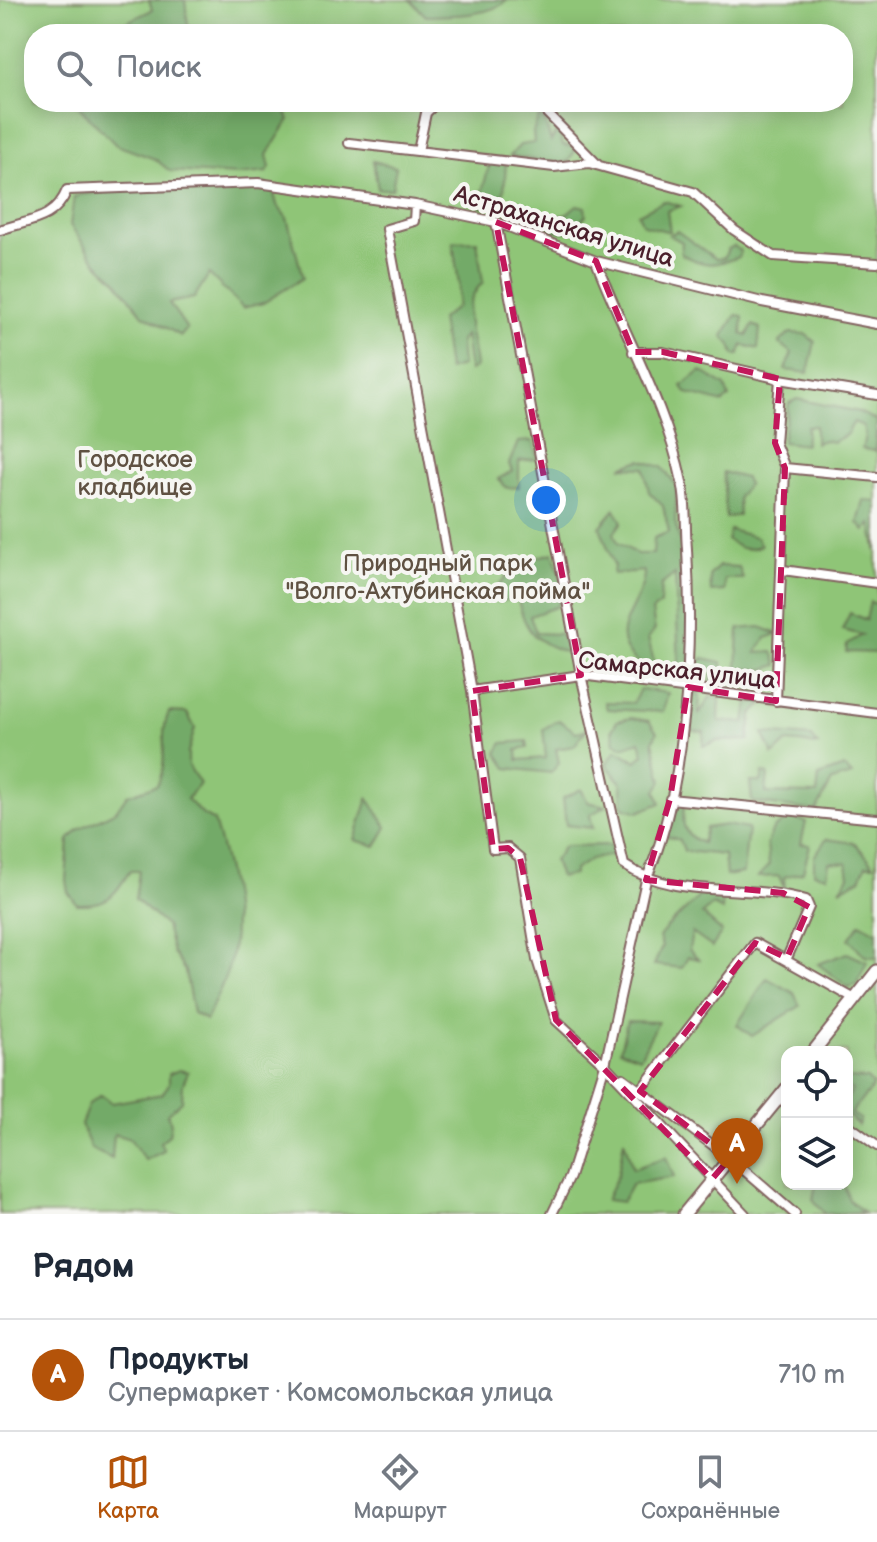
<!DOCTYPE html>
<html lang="ru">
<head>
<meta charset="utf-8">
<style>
  body { margin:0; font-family:"Balsamiq Sans",sans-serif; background:#f2f2f3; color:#1f2937 }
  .controls { position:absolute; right:24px; bottom:24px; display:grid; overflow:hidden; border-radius:16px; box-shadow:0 4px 20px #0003 }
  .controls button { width:72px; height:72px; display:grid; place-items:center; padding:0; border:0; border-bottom:2px solid #e0e1e3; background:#fff; color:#1f2937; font:40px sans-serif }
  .you { position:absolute; left:546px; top:500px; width:28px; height:28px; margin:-20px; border:6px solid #fff; border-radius:50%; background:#1a73e8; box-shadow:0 0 0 12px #1a73e833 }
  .badge { display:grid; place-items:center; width:52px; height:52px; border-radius:50%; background:#b45309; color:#fff; font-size:26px; font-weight:700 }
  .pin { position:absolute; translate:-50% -66px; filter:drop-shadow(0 2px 4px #0008) }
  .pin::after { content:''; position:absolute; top:42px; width:28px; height:24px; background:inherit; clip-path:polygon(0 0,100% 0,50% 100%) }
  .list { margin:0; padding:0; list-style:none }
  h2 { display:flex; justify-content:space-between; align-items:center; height:104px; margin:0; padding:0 32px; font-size:34px }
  h2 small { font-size:26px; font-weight:400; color:#747a83 }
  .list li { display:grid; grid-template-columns:52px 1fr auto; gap:24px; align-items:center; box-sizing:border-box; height:112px; padding:0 32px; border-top:2px solid #e0e1e3 }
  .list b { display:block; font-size:30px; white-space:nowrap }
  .list p { margin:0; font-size:26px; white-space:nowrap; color:#747a83 }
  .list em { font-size:26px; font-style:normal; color:#747a83 }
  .icon { flex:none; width:44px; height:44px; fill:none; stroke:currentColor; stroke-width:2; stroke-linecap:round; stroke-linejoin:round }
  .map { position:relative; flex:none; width:877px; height:1214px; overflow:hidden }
  .search { position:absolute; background:#fff; box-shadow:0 4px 20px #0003; left:24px; right:24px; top:24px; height:88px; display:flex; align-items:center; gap:20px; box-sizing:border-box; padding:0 28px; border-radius:32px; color:#747a83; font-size:30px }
  .sheet { height:216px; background:#fff }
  nav { display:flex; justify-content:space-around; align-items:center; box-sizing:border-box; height:112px; border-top:2px solid #e0e1e3; background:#fff; font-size:22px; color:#747a83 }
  nav a { display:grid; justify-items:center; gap:4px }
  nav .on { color:#b45309 }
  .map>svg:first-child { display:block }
</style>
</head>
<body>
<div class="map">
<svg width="877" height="1214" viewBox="0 0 877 1214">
  <rect width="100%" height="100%" fill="#f6f6f2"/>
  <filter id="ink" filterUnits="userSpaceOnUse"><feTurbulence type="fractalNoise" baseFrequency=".0125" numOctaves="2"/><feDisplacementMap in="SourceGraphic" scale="16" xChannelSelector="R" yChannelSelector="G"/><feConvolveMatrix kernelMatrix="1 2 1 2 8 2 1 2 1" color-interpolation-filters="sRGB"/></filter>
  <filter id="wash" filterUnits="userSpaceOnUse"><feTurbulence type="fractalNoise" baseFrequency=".006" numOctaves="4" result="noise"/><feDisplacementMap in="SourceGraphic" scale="32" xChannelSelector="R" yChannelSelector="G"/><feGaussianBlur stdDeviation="1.8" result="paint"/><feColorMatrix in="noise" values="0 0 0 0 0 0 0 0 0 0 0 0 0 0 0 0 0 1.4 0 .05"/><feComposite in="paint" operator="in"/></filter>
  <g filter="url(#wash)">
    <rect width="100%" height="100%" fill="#ece3c5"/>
    <path fill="#8fc577" stroke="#6c7251" stroke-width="2" fill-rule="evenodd" d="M0,0h877v1214h-877zM34,34h809v68h-809zM787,1052h60v132h-60z"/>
    <path fill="#73aa68" stroke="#5e644a" stroke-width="2" d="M149,0h36l3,26 18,8h-104l50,-24z
      M410,0h98c-20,17 -57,15 -82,16z
      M74,102h207l8,18 -22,35 3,12 -3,5 -29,3 -68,-4 -15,-12 -39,-14z
      M539,116l6,6 6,19 7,-12 5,16 14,2 -8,14 -10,3 -49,-8 10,-11 14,-2 -1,-11z
      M373,161l23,6 -4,22h-14z
      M490,163h16l-2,30 -23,15 -2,-6z
      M264,183l9,6 4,16 10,13 16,60 -40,25 -20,5 -34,-34 -15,24 -25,5 18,26 -6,7 -38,-21 -28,-36 -18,-16 -27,-38 4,-28 9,-3c31,-2 62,-7 94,-8 29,-1 58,3 87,-3z
      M664,201l17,5 -14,5 3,21 -27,-7 -5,-11z
      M577,205l8,2 1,8 -6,7 1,10 -29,-1 -14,-6 -1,-6 28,-4z
      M677,231l39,28 8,-1 4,-9 6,-3 6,5 -1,6c-26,9 -33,10 -58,-3l1,-12 -13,-7z
      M477,241l6,41c-26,26 -10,52 -7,85l-6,4 -5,-36 -5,6 2,25 -14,4 -7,-51 16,-12 2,-22 -6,-43z
      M736,315l7,1 -1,18 5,2 6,-11 7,3 -2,21 -15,-4 -4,10h-5l-3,-10 -8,-9z
      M790,333l15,1 10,8 -7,31 -23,-3 7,-17 -13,-10z
      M701,371l24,15 4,11 -6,6 -37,-10 -4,-7z
      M797,399l62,13 18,9 -2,30 -13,-2 3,-13 -2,-10 -9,-4 -8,13 -13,7 -9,-2 -9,3v-17h-8l-2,19 -23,-3 7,-39z
      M532,441l6,18 -19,2v26l-12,1 -9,-9 14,-8 -3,-7 9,-22z
      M641,460l21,7 15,19 -2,36 8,30c-6,12 -1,48 7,58 -5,26 5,39 -2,65l-5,2 -4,-12 -4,-91 -14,11 -1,20 -8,6 3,19 -7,8 8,32c-11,-1 -15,-4 -22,-11 -31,-30 11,-55 10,-88l-31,3 1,-9 -14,-38 15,-18 7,13 -8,11 4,10 19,11h16l1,-16 15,-6 -6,-26 -14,-14 -5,-24 -23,-1z
      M723,472l22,6 3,6 -10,13 1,18 -13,3z
      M864,500l13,2v51l-6,-29 -6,7 -7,-8z
      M730,530l26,7 5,8c-14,7 -21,4 -34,-5z
      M553,553l13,40 -10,14 -26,9 6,17 24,1 10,20c-36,-13 -44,-20 -53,-57l-19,5 -6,-9 27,-31z
      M719,566l20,1 4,12h-18v12l-14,1 -1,-17z
      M870,602l7,2v49l-31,-1 1,-8 15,-9 -20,-5 8,-17 16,7z
      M760,627l18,7 -12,4 -10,15 17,-1 5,13 -16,5 -25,-2 2,-39z
      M703,658l19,4 2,26 -13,-2 1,-13 -13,-1 -3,-7z
      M640,689l28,4 -5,19 -56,-3 -2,-7 28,1z
      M692,694l8,1 -1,20 11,-18 10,1 -1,23 26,2 3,-21 16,2 -12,10 -3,26 -32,1 -14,5 1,-14 -10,-1 -5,-5z
      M169,712l18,1 8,15 -7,24v13l12,19 -13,15 16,16 11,6c13,45 27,95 16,141 -5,20 -16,40 -24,58l-13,-7 -8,-42 -12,-18 -7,-27 -31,-27 4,-28h-9c-17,25 -20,34 -53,33l-9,-12 -2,-12 3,-40 10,-11 37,-18 11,-16 30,-10c13,-24 1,-49 12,-73z
      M631,718l18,3 8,11 -4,9 9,40 -6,10 5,12 -23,9 -15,-5 -1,-23 -16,-20 10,-14 21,11 7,-7 -4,-13 -17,6 -8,-4 -3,-13 5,-9z
      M559,720l17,12 10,-2 -12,16 -18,3 3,14 -8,10 -44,-5 -10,-15 6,-10 24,-2 1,7 -11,2 1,10 28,-2 -3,-29z
      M763,733l49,4 6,8 -31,-3 -14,13z
      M844,767l8,8 -20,6 -16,30 -64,-9 -2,-20h11l2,-9 5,1 -2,19 51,1 2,-18z
      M581,789l7,13 18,4 -16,9 3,13 -27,-3 -3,-27z
      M368,798l19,29 -11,19 -21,-6z
      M685,800c-3,21 -5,34 17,43l4,-15 20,-3 22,4 -5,44 -17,3 -2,-21 -40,-4 -4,-11 -14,-4 4,-29z
      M791,817l15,5 -5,22 9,1 -7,27 -19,5 1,13 -6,-14 -21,1 11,-12 -2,-21 6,-15z
      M826,839l29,4 19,22h-8l-6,14 -20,10 9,-13 -2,-13 -18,-1 -2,14 -13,-3v-16z
      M611,845l3,10 -23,4 -17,11v5l-14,2 -6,-16 10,-15z
      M703,891l20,7 -1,12 -9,-5 -11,9 20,18 -10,15 -20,-14 -3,17 9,9 -10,-2 -6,11 -28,-3 8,-18 -3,-10c13,-18 31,-28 44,-46z
      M860,923l17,9v23l-3,2 -9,-1 -16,-17z
      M847,953l20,9 -11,23 -8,2 -30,-23z
      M767,978l27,15 6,13 -48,30 -15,-11z
      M627,1021l31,1 -18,35 -20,-7z
      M179,1070l9,2 -5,12 -1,17 -15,13 4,9 -2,12 -9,7 4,9 -19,9 -15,-21 -16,-5 -2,25 -21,-10 -10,-25 8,-20 12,-9 11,8 50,-9 7,-10v-10z
      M847,1078l20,1 6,6c-5,12 -18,17 -21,29l8,5 -2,6 -11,-10v-16l5,-9 -5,-3z
      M624,1140l9,29 33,-12 8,20 -42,7 -10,18 -16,-2 12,-26z
      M816,1184h28l5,16 14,12 -38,2 -12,-15z"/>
  </g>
  <g filter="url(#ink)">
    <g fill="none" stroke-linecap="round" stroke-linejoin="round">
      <g stroke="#836461" stroke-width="12">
        <path id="street" d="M536,102l62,63
          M349,143l205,24 35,-4 104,29 41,38 39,26 104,7
          M418,151l8,-38 11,-11
          M415,205l-1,16 -27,8 85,462 21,158 15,-1 12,10 17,102 19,60 49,45 140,149
          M496,222l85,453 43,190c54,36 122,17 182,35l3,7 -22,51
          M0,230c28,-10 55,-9 67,-40l191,-7 157,22 81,17 100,39 166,41 115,22
          M633,352h30l117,27 97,16
          M785,468l92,9
          M783,570l94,13
          M472,691l109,-16 296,38
          M776,701l9,-233 -10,-25 5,-64
          M670,799l207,20
          M623,1078l107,80 65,56
          M640,1091l115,-148 98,55
          M847,1124l30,22
          M552,1214l18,-37 35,-112 41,-185c41,-94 47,-229 41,-331 -2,-22 0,-46 -5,-67 -16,-77 -58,-147 -86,-221"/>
      </g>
      <g stroke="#836461" stroke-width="15">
        <path id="secondary" d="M813,1052l64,-81
          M684,1214l103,-126"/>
      </g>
      <use href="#street" stroke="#fff" stroke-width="8"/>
      <use href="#secondary" stroke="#fff" stroke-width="11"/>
    </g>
  </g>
  <path fill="none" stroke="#c2185b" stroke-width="6" stroke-dasharray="16 10" stroke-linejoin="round" d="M496,222l100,39 37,91h30l117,27 -5,64 10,25 -9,233 -88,-14 -18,112 -24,81 137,13 26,14 -22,51 -32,-15 -115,148 90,67 -18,21 -156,-159 -36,-162 -12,-10 -15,1 -21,-158 109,-16z"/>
  <g text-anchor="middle" stroke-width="8" stroke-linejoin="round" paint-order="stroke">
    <g font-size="24" fill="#4a1f2b" stroke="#f6f6f2">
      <text transform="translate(564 226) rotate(17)" y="8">Астраханская улица</text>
      <text transform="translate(677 670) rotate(6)" y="8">Самарская улица</text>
    </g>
    <g font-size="24" fill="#5f5142" stroke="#f6f6f2">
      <text x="135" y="467">Городское<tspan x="135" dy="28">кладбище</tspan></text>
      <text x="438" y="571">Природный парк<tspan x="438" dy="28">"Волго-Ахтубинская пойма"</tspan></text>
    </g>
  </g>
</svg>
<div class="controls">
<button><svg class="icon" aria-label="locate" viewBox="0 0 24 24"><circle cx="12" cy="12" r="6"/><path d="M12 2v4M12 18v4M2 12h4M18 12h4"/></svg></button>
<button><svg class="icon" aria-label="layers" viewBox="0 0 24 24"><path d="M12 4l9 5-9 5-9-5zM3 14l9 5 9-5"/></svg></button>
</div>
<div class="you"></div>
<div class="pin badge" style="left:737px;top:1184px">A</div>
<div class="search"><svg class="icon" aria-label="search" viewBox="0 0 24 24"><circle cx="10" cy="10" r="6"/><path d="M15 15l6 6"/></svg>Поиск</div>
</div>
<section class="sheet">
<h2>Рядом<small></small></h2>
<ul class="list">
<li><span class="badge">A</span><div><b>Продукты</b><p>Супермаркет · Комсомольская улица</p></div><em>710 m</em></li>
</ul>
</section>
<nav>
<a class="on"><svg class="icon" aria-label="map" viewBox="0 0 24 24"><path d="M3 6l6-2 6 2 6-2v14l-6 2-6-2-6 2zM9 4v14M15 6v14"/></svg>Карта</a>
<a><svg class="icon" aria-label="directions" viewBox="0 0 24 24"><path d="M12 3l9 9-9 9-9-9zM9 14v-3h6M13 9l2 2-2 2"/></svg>Маршрут</a>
<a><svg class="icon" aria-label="saved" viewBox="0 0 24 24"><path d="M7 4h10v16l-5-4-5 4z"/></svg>Сохранённые</a>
</nav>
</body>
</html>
